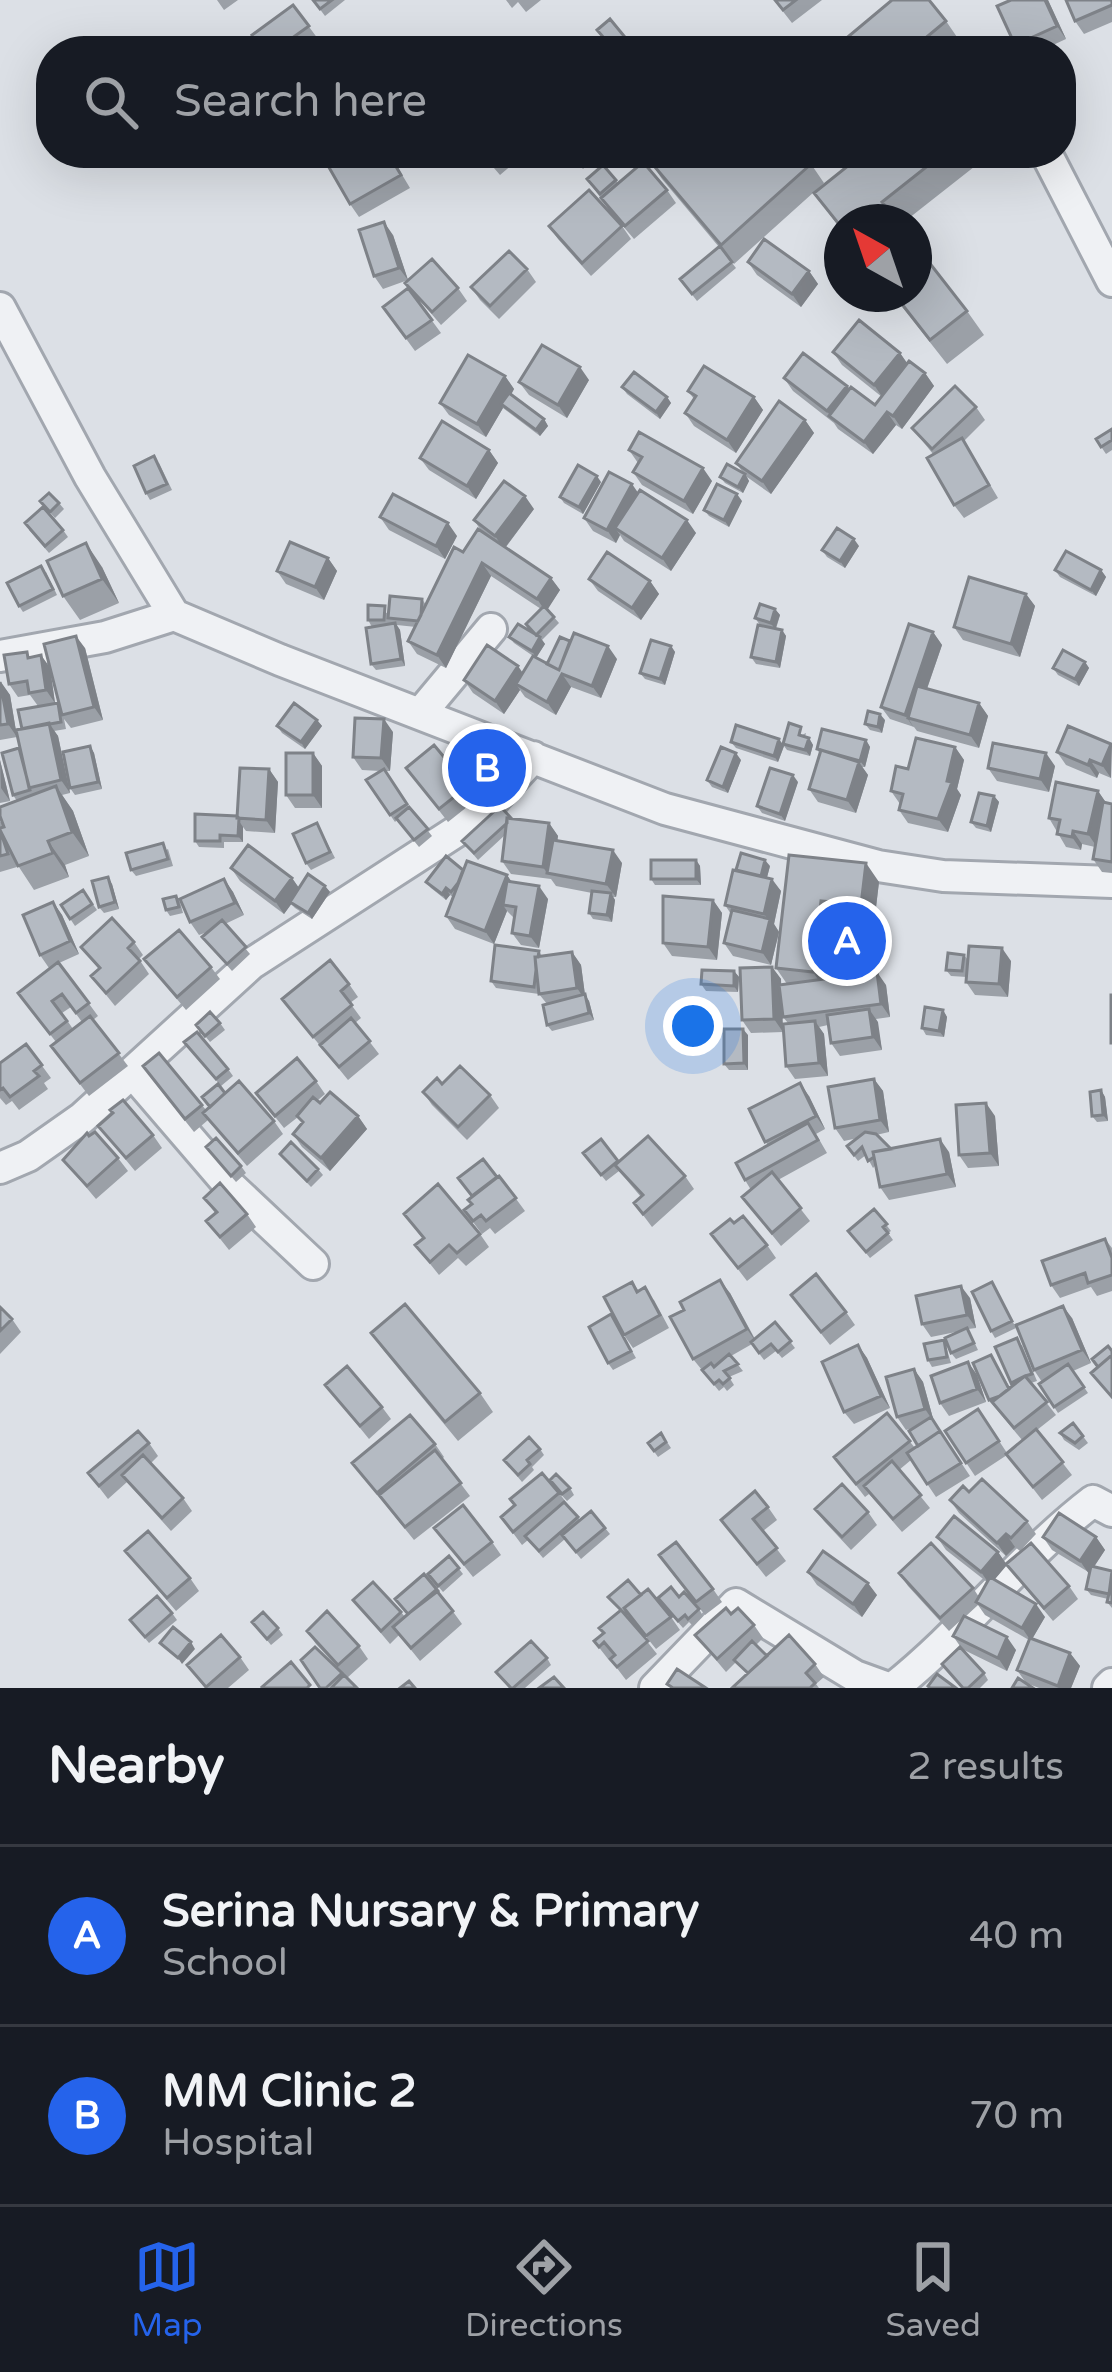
<!DOCTYPE html>
<html lang="en">
<head>
<meta charset="utf-8">
<style>
  body { margin:0; font-family:"Varela Round",sans-serif; background:#242831; color:#f1f3f6 }
  .compass { position:absolute; left:824px; top:204px; width:108px; height:108px; border-radius:50%; background:#171b24; box-shadow:0 12px 48px #0002; rotate:320deg }
  .you { position:absolute; left:693px; top:1026px; width:42px; height:42px; margin:-30px; border:9px solid #fff; border-radius:50%; background:#1a73e8; box-shadow:0 0 0 18px #1a73e833 }
  .badge { display:grid; place-items:center; width:78px; height:78px; border-radius:50%; background:#2563eb; color:#fff; font-size:39px; font-weight:700 }
  .pin { position:absolute; translate:-50% -50%; border:6px solid #fff; box-shadow:0 3px 12px #0006 }
  .list { margin:0; padding:0; list-style:none }
  h2 { display:flex; justify-content:space-between; align-items:center; height:156px; margin:0; padding:0 48px; font-size:51px }
  h2 small { font-size:39px; font-weight:400; color:#9ea1a6 }
  .list li { display:grid; grid-template-columns:78px 1fr auto; gap:36px; align-items:center; box-sizing:border-box; height:180px; padding:0 48px; border-top:3px solid #363941 }
  .list b { display:block; font-size:45px; white-space:nowrap }
  .list p { margin:0; font-size:39px; white-space:nowrap; color:#9ea1a6 }
  .list em { font-size:39px; font-style:normal; color:#9ea1a6 }
  .icon { flex:none; width:66px; height:66px; fill:none; stroke:currentColor; stroke-width:2; stroke-linecap:round; stroke-linejoin:round }
  .map { position:relative; flex:none; width:1112px; height:1688px; overflow:hidden }
  .search { position:absolute; background:#171b24; box-shadow:0 12px 48px #0002; left:36px; right:36px; top:36px; height:132px; display:flex; align-items:center; gap:30px; box-sizing:border-box; padding:0 42px; border-radius:48px; color:#9ea1a6; font-size:45px }
  .sheet { height:516px; background:#171b24 }
  nav { display:flex; justify-content:space-around; align-items:center; box-sizing:border-box; height:168px; border-top:3px solid #363941; background:#171b24; font-size:33px; color:#9ea1a6 }
  nav a { display:grid; justify-items:center; gap:6px }
  nav .on { color:#2563eb }
  .map>svg:first-child { display:block }
</style>
</head>
<body>
<div class="map">
<svg width="1112" height="1688" viewBox="0 0 1112 1688">
  <rect width="100%" height="100%" fill="#dce0e6"/>
  <g fill="none" stroke-linecap="round" stroke-linejoin="round">
    <g stroke="#a2a7af" stroke-width="36">
      <path id="minor" d="M1046,153l66,128
        M0,308l90,169 84,138 106,45 385,149 213,57 65,10 169,6
        M0,656l105,-19 69,-22
        M420,714l71,-85
        M133,1073l97,113 83,78
        M0,1168l28,-12 54,-38 169,-154 226,-146 56,-61
        M655,1688l81,-84 119,72 33,12
        M893,1688c72,-57 127,-131 200,-187l19,10
        M1108,1688l4,-4"/>
    </g>
    <use href="#minor" stroke="#eff1f4" stroke-width="30"/>
  </g>
  <path fill="#9ba0a7" fill-rule="evenodd" d="M217,0h21l-14,10z
    M313,0h32l-20,16z
    M506,0h35l-15,12 -8,-10 -6,6z
    M774,0h48l-30,23z
    M1048,0l18,39 -26,12h-21l-4,-6z
    M1112,0v22l-28,12 -9,-13z
    M293,5l25,34 -17,12h-38z
    M610,19l18,23 -10,9h-4l-17,-21z
    M946,21l13,19 -14,11h-114z
    M389,153l21,35 -51,29 -9,-13 -25,-49z
    M481,153h45l-26,22z
    M569,153h31l-17,16z
    M864,153h108l7,10 -75,59h-62v9l-28,-38z
    M722,157l89,7 13,19 -90,81 -9,-10 11,14 -39,33 -17,-22 39,-32 -57,-68 -13,-19z
    M603,165l15,18 49,7 9,13 -42,36 -24,-28 -23,-32z
    M549,226h73l9,13 -40,37 -33,-37z
    M393,235l15,45 -25,9 -9,-13z
    M748,262l61,9 9,13 -17,23 -44,-32z
    M527,269l9,13 -37,37 -19,-19 -9,-13z
    M405,283l53,5 9,13 -26,24z
    M408,288l33,45 -26,18 -32,-44z
    M892,294h22l53,17 17,24 -37,29z
    M833,352l67,1 7,10 18,10 9,13 -32,43 -6,-4 -23,29 -35,-25 -4,-6 -41,-32 -9,-13 63,8 28,19 7,-8 -40,-32z
    M505,376l9,13 -3,6 33,24 4,7 -8,10 -37,-28 -17,29 -37,-22 -9,-12z
    M589,380l-22,38 -38,-23 -10,-13z
    M622,387l45,10 4,6 -11,16 -33,-25z
    M688,391l66,6 9,13 -27,43 -42,-27 -9,-13 9,-14z
    M976,407l9,13 -21,21 34,57 -34,20 -10,-13 -21,-51 -21,-26z
    M805,420l9,13 -43,61 -24,-17 2,4 -6,12 -18,-10 -5,-6 24,-3 -8,-11z
    M1112,429v21l-6,4 -10,-15z
    M489,450l9,13 -22,36 -47,-29 -9,-12z
    M629,450l83,31 -19,33 -51,-29 -9,-13 5,-9z
    M159,463l13,27 -22,10 -4,-7z
    M601,482l-18,32 -19,-11 -4,-6z
    M638,493l58,40 -25,38 -47,-30 -4,-6 -4,8 -23,-12 -9,-13z
    M40,501l19,2 5,6 -9,9z
    M742,501l-13,26 -20,-11 -5,-6z
    M534,509l-28,38 45,31 9,12 -13,19 12,14 -17,17 3,4 -9,14 -22,-15 -5,-6 23,-5 -6,-8 15,-15 -50,-33 -45,92 -29,-14 -9,-13 8,-14 -19,-2 3,5 5,36 -29,4 -5,-6 1,-37 -4,-7 54,-21 4,6 37,-53 19,-20 -8,-12z
    M380,517l77,19 -12,23 -56,-29z
    M29,530h34l5,7 -19,16z
    M859,546l-14,22 -18,-11 -5,-7z
    M328,558l9,13 -13,29 -38,-16 -9,-13z
    M102,567l17,36 -39,17 -17,-24z
    M1055,570h46l5,7 -10,19 -36,-19z
    M46,572l11,23 -34,17 -4,-6z
    M589,579l61,2 9,13 -18,26 -43,-29z
    M1026,594l9,12 -15,51 -57,-17 -9,-13z
    M775,609l5,6 -4,14 6,1 4,6 -6,32 -24,-4 -5,-7 9,-32 -5,-7z
    M933,632l9,13 -15,44 52,14 9,13 -9,32 -62,-17 -3,-4 -24,-8 -9,-12z
    M671,646l4,6 -10,33 -20,-6 -5,-6z
    M85,648l18,72 -32,8 -7,-9 2,10 -12,2 4,5 12,57 -8,2 11,16 16,45 -24,9 4,12 -35,13 -19,-29 2,6 -17,5v-51l4,5 13,-25 -4,-6 6,-47 19,-42 -8,-11 -12,2 -9,-13 22,-27 10,-2 9,13 5,35h3z
    M617,659l-16,39 -30,-11 -15,28 -31,-18 -5,-7 -16,24 -31,-21 -9,-13 59,-8 24,-8z
    M1085,662l4,6 -10,18 -21,-11 -5,-7z
    M0,682l10,13 7,42 -17,3z
    M317,720l5,6 -17,23 -23,-16 -5,-7z
    M885,720l-3,13 -12,-3 -5,-6z
    M393,732l-3,39h-5l24,36 23,29 -13,11 -22,-27 -2,2 -29,-42 14,-9 -18,-1 -9,-13z
    M806,733l-1,4 4,1 4,7 -3,11 -23,-6 -3,-4 -6,16 -42,-14 -5,-6 52,2z
    M866,740l4,7 -5,20h-3l6,8 -12,38 -38,-11 -9,-13 11,-35 -3,-5z
    M1111,744v34l-12,-5 -2,5 -31,-13 -9,-13z
    M90,746l4,7 8,36 -27,6 -5,-7z
    M955,747l9,13 -7,29 4,6 -13,37 -40,-9 -9,-13 1,-6 -9,-13 17,-22z
    M313,753l9,13v42h-27l-9,-13z
    M0,760l10,41 -10,2z
    M741,760l-13,33 -16,-6 -5,-7z
    M1055,766l-6,26 -52,-11 -9,-13z
    M406,768l62,18 9,13 -29,23z
    M269,769l9,13 -3,51 -29,-2 -3,-4v15h-19v6l-25,-1 -4,-6 42,-25z
    M798,782l-13,39 -23,-8 -5,-7z
    M1098,791l8,12 6,1v69l-10,-1 -9,-13 2,-12 -13,-3 -1,6 -15,-3 -17,-29z
    M994,796l5,6 -8,30 -15,-4 -5,-6z
    M511,818l38,5 9,13 -1,4 65,23 -6,34h-3l2,3 -3,22 -19,-3 -4,-6 3,-20 -36,-7 -5,-7 -40,-5 -9,-13 3,-26 -27,25 -16,-19z
    M317,823l18,35 -24,12 -5,-7z
    M168,849l5,17 -37,10 -5,-6z
    M789,855l90,27 -5,42 -40,-4 -6,59 58,6 4,32 -14,2 6,31 -42,6 -9,-13 -3,-18 -9,2 5,7 4,42 -33,3 -9,-13 2,-43 -5,-6 -1,-10 1,25 -32,1 -9,-13 30,-53 9,12v6l6,-1 -11,-16z
    M696,860l4,6 1,19h-46l-4,-6z
    M770,866l-3,11 14,14 -7,33 5,8 -8,33 -38,-9 -9,-13 7,-29 -6,-9z
    M231,868l61,10 7,10 26,-2 5,6 -18,27 -17,-11 -4,-4 -7,10 -44,-33z
    M463,870l44,5 4,7 37,17 -9,49 -18,-3 -9,-12 2,-15 -7,-7 -13,33 -39,-15 -9,-13 7,-19 -3,-2 -4,5 -15,-12 -5,-6z
    M224,879l9,13 11,23 -19,9 25,30 -18,17 -30,-34 8,-6 -11,4 -9,-13z
    M112,884l7,25 -15,4 -5,-6z
    M83,890l14,20 -22,16 -14,-21z
    M176,896l4,6 3,11 -13,3 -4,-6z
    M713,900l9,13 -5,47 -45,-4 -9,-13z
    M53,902l9,13 17,39 -20,9 39,53 -5,4 35,46 -39,30 -38,-50 5,-4 -38,-49 31,-25 -9,-13zM71,1007l11,15 -9,7 -11,-16z
    M134,942l9,13 -4,4 10,15 -34,32 -24,-30 8,-7 -18,-22z
    M539,951l3,5 30,-4 9,13 4,30 4,6 5,19 -42,11 -5,-6v-21l-8,-10 -43,-6 -5,-7z
    M964,955l4,5 43,1 -3,36 -33,-2 -9,-13 1,-5 -16,-1 -5,-6z
    M144,959l67,8 9,12 -34,31z
    M734,971l5,6 -1,15 -32,-1 -5,-7z
    M349,984l9,13 -8,6 11,15 -6,5 24,31 -31,26 -66,-81z
    M943,1010l4,7 -3,20 -18,-2 -4,-7z
    M220,1023l5,7 -15,12 -14,-17z
    M748,1035v35h-19l-5,-6z
    M26,1044l25,34 -7,5 4,6 -29,21 -7,-9 -6,4 -6,-7v-35z
    M189,1049l39,20 5,7 -12,10z
    M159,1053l47,57 19,-17 49,28 9,13 -36,32 -39,-46 -14,12 -42,-53 -9,-13z
    M874,1079l9,12 6,41 -13,3 15,14 58,3 7,35 -67,13 -9,-13 -5,-21 -2,2 -7,-13 -8,6 -11,-15 11,-8 -14,3 -9,-13z
    M316,1081l9,13 -7,6 40,16 9,13 -37,42 -28,-24 -9,-13 9,-11 -4,-6 -14,11 -28,-35z
    M442,1084l48,11 9,13 -32,32 -35,-35 -9,-13z
    M1101,1090l4,7 3,24 -11,1 -5,-6z
    M809,1096l16,33 -9,5 11,19 -49,27 32,41 -29,25 -39,-49 9,-7 -6,-10 23,-34 -19,-37z
    M995,1116l4,50 -31,2 -9,-13z
    M98,1126l55,9 9,13 -27,23z
    M89,1136l29,22 10,13 -32,28 -33,-39z
    M206,1147l35,19 5,7 -10,9z
    M583,1153l102,23 9,13 -42,38 -18,-24 7,-6 -22,-26 -13,10z
    M280,1154l38,15 5,6 -12,12z
    M499,1176l26,35 -30,23 -5,-6 -8,6 -18,-24z
    M204,1198l43,16 9,13 -27,23 -23,-29 9,-8z
    M874,1209l17,22 -3,2 5,7 -23,18 -22,-27z
    M404,1214l76,20 9,13 -23,19 -8,-8 -19,17 -24,-30 8,-6z
    M734,1223l33,22 9,13 -29,23 -36,-47z
    M1105,1239l7,9v43l-15,5 -6,-9 -31,11 -9,-13z
    M632,1282l7,9 15,9 15,28 -36,20 -9,-13z
    M992,1282l24,46 -21,10 -4,-7z
    M730,1293l25,46 20,-17 20,26 -13,10 -6,-7 -12,9 -12,-16 -21,12 12,15 -14,6 5,8 -7,6 -3,-4 -5,4 -26,-32z
    M791,1295l55,17 9,13 -25,20z
    M970,1298l6,30 -8,1 10,21 -22,9 -5,-6 10,-22 -30,6 -9,-13z
    M0,1307l12,12 9,13 -21,22z
    M611,1314l25,44 -23,12 -5,-7z
    M1072,1318l19,45 -18,8 15,22 -30,20 -19,-29 3,-2 -8,-12z
    M371,1333l109,60 13,19 -35,29 -74,-90z
    M944,1340l7,23 -19,4 -4,-7z
    M858,1345l9,13 23,50 -36,16 -10,-12z
    M1022,1345l15,36 -6,2 25,32 -19,15 35,45 -30,25 -35,-45 -32,21 -30,-45 33,-22 29,44 15,-13 -33,-40 2,-45 19,33 2,-2 -17,-39z
    M968,1362l9,13 9,27 -37,14 -9,-13z
    M914,1369l9,13 11,40 36,54 -34,21 -25,-37 -12,10 31,38 -28,24 -33,-38 -4,3 -31,-40 53,-44 28,35 3,-2 -4,-18 -8,2 -9,-13z
    M325,1385l57,22 9,12 -22,20z
    M1073,1423l15,20 -9,7 -15,-10 -4,-7z
    M661,1433l10,15 -13,9 -10,-14z
    M149,1443l9,13 -7,7 32,35 9,13 -21,20 -44,-49 -19,17 -20,-26z
    M435,1444l9,13 -2,2 28,37 -56,44 -62,-77z
    M540,1449l4,6 -12,12 2,3 -12,12 -18,-22z
    M554,1487l16,1 4,7 -7,6z
    M969,1492l58,29 9,13 -16,17 -5,-4 -9,9 -47,-43 -9,-13z
    M559,1493l21,27 11,-9 19,23 -29,25 -16,-20 -22,19 -15,-18 -6,5 -21,-28z
    M768,1507l9,13 -14,11 23,30 -20,16 -45,-57z
    M815,1509l53,3 9,13 -26,25 -27,-29z
    M434,1528l58,14 9,13 -28,22z
    M937,1537l61,15 8,12 63,22 9,13 -25,22 -47,-56 -12,15 51,37 -13,22 38,14 10,13 -9,22h-32l-13,-5 -9,-13 12,-30 -44,-25 -7,-10 -13,12 51,33 -9,21 -45,-22 -9,-13 9,-17 -13,12 -41,-45 -9,-13 74,15 6,9 8,-15 -41,-32z
    M1043,1537h53l9,13 -11,17 18,4v37l-5,-6 1,-3 -17,-4 -5,-6 4,-16 -38,-23z
    M125,1551l65,27 9,13 -23,20z
    M449,1556l14,18 -20,18 -15,-18z
    M668,1568l45,21 9,13 -17,13z
    M808,1572l69,23 -15,22 -45,-32z
    M438,1591l24,33 -42,37 -21,-26 -9,9 -37,-44 48,12 4,5z
    M641,1595l30,22 9,13 -24,19 -24,-30 -2,1 27,34 -31,26 -16,-21 3,-4 -5,4 -14,-18z
    M679,1597l20,12 4,7 -10,10 -4,-4 -6,6 -20,-23z
    M172,1613l5,7 -28,23 -19,-23z
    M731,1614l23,11 9,13 -7,7 11,11 48,8 9,13 -8,7 3,4h-87l15,-14 -11,-12 -10,10 -31,-37z
    M252,1622l26,6 5,7 -12,10z
    M307,1631l52,15 9,13 -21,19 -31,-34z
    M240,1657l9,13 -21,18h-23l-18,-23z
    M547,1658l4,7 -26,23h-16l-13,-16z
    M942,1664l42,9 4,7 -8,8h-18z"/>
  <path fill="#7e8288" d="M1045,0h3l18,39 -9,-13z
    M384,222l9,13 15,45 -9,-12z
    M809,271l9,13 -17,23 -9,-13z
    M900,353l9,13 -26,32 -9,-13z
    M580,367l9,13 -22,38 -9,-13z
    M925,373l9,13 -32,43 -9,-13z
    M505,376l9,13 -10,18 -3,-3 2,4 -17,29 -9,-13z
    M847,386l9,13 -25,18 -4,-6z
    M667,397l4,6 -11,16 -4,-7z
    M754,397l9,13 -27,43 -9,-13z
    M887,412l9,13 -23,29 -9,-12z
    M544,419l4,7 -8,10 -4,-6z
    M805,420l9,13 -43,61 -9,-13z
    M489,450l9,13 -22,36 -9,-13z
    M703,468l9,13 -19,33 -9,-13z
    M745,474l4,7 -6,12 -5,-6z
    M597,476l4,6 -18,32 -4,-7z
    M632,484l9,13 -26,31 5,7 -4,8 -9,-13z
    M737,494l5,7 -13,26 -5,-7z
    M525,496l9,13 -30,40 -9,-13z
    M687,520l9,13 -25,38 -9,-13z
    M448,523l9,13 -12,23 -9,-13z
    M854,539l5,7 -14,22 -5,-7z
    M86,543l16,24 17,36 -17,-24z
    M328,558l9,13 -13,29 -9,-13z
    M482,563l9,13 -45,92 -9,-13z
    M1101,570l5,7 -10,19 -5,-6z
    M551,578l9,12 -14,22 -9,-13z
    M650,581l9,13 -18,26 -9,-12z
    M1026,594l9,12 -15,51 -9,-13z
    M775,609l5,6 -5,15 -4,-7z
    M395,623l5,7 5,36 -4,-7z
    M782,630l4,6 -6,32 -4,-6z
    M933,632l9,13 -26,75 -8,-2 6,10 -9,-13z
    M76,636l9,12 18,72 -9,-13z
    M540,637l5,7 -9,14 -4,-7z
    M608,646l9,13 -16,39 -9,-12z
    M671,646l4,6 -10,33 -5,-6z
    M41,655l9,13 5,35 -9,-13z
    M1085,662l4,6 -10,18 -4,-7z
    M518,666l9,13 -11,5 4,6 -16,24 -9,-13z
    M562,674l9,13 -15,28 -9,-13z
    M1,682l9,13 7,42 -9,-13z
    M979,703l9,13 -9,32 -9,-13z
    M880,714l5,6 -3,13 -4,-6z
    M384,719l9,13 -3,39 -9,-13z
    M317,720l5,6 -17,23 -4,-7z
    M49,723l9,13 12,57 -9,-13z
    M809,738l4,7 -3,11 -5,-6z
    M779,739l5,7 -6,16 -4,-6z
    M866,740l4,7 -5,20 -5,-6z
    M1111,744l1,2 -1,32 -9,-13z
    M90,746l4,7 8,36 -4,-7z
    M955,747l9,13 -7,29 4,6 -13,37 -10,-13z
    M313,753l9,13v42l-9,-13z
    M736,753l5,7 -13,33 -5,-6z
    M1046,753l9,13 -6,26 -9,-13z
    M0,760l10,41 -9,-13z
    M1090,760l9,13 -2,5 -9,-13z
    M859,762l9,13 -12,38 -9,-13z
    M269,769l9,13 -3,51 -9,-13z
    M793,775l5,7 -13,39 -5,-7z
    M56,786l17,25 16,45 -17,-24z
    M1098,791l9,13 -10,43 -9,-13z
    M994,796l5,6 -8,30 -4,-6z
    M239,821l4,6v15l-5,-6z
    M549,823l9,13 -5,38 -6,-1 -4,-6z
    M1073,831l9,13 -1,6 -9,-13z
    M48,841l17,24 4,12 -16,-24z
    M613,850l9,13 -6,34 -10,-13z
    M696,860l4,6 1,19 -5,-6z
    M765,860l5,6 -5,19 -5,-6z
    M866,863l13,19 -5,42 -13,-19z
    M507,875l9,13 -13,17 4,6 -13,33 -9,-13z
    M108,877l4,7 7,25 -4,-7z
    M292,878l9,13 -17,23 -9,-13z
    M224,879l9,13 11,23 -9,-12z
    M772,879l9,12 -7,33 5,8 -8,33 -9,-13 8,-30 -6,-8z
    M325,886l5,6 -18,27 -4,-6z
    M539,886l9,13 -9,49 -9,-12z
    M446,888l4,7 -4,5 -4,-6z
    M611,893l4,7 -3,22 -5,-7z
    M713,900l9,13 -5,47 -9,-13z
    M821,901l13,19 -8,71 -13,-19z
    M53,902l9,13 17,39 -9,-13z
    M1002,948l9,13 -3,36 -9,-13z
    M572,952l9,13 4,30 4,6 5,19 -5,-7 -3,-12 -9,-13z
    M772,967l9,12 2,53 -9,-13z
    M734,971l5,6 -1,15 -4,-6z
    M877,972l9,13 4,32 -9,-13z
    M869,1009l9,13 4,28 -9,-13z
    M943,1010l4,7 -3,20 -5,-6z
    M815,1021l9,13 4,42 -9,-13z
    M743,1029l5,6v35l-4,-7z
    M874,1079l9,12 6,41 -9,-12z
    M800,1083l9,13 16,33 -9,-13z
    M1101,1090l4,7 3,24 -5,-6z
    M986,1103l9,13 4,50 -9,-13z
    M358,1116l9,13 -37,42 -9,-13z
    M940,1139l9,13 7,35 -9,-13z
    M720,1280l10,13 26,49 -9,-13z
    M961,1286l9,12 6,30 -9,-13z
    M1063,1306l9,12 19,45 -9,-13z
    M858,1345l9,13 23,50 -9,-12z
    M968,1362l9,13 9,27 -9,-13z
    M914,1369l9,13 11,40 14,21 -23,-34z
    M1006,1534l9,13 -9,9 -9,-13z
    M1096,1537l9,13 -16,24 -9,-13z
    M998,1552l9,13 -17,20 -9,-13z
    M868,1583l9,12 -15,22 -9,-13z
    M1036,1604l9,13 -14,24 -9,-13z
    M1007,1637l9,13 -9,21 -9,-13z
    M191,1642l4,7 -13,15 -4,-6z
    M1070,1653l10,13 -9,22h-12l-1,-2z"/>
  <path fill="#b4bac2" stroke="#7e8288" stroke-width="3" d="M313,0h19l-12,9z
    M775,0h21l-13,10z
    M892,0h37l17,21 -36,30h-79z
    M1011,0h34l12,26 -42,19 -18,-39z
    M1066,0h46v5l-37,16z
    M293,5l16,21 -35,25h-10l-12,-16z
    M610,19l14,17 -13,10 -14,-16z
    M796,38l11,13h-28z
    M329,153h59l13,22 -51,29 -27,-47z
    M483,153h19l-11,9z
    M658,153h61l3,4 4,-4h75l10,11 -90,81 -72,-85z
    M864,153h80l-62,49 16,20h-56v6l-28,-35z
    M643,162l24,28 -42,36 -24,-28z
    M603,165l13,15 -16,14 -13,-15z
    M589,190l33,36 -40,37 -33,-37z
    M384,222l15,46 -25,8 -15,-46z
    M764,239l45,32 -17,23 -44,-32z
    M914,243l53,68 -37,29 -36,-46h20z
    M720,246l12,16 -40,32 -12,-15z
    M509,251l18,18 -37,37 -19,-19z
    M432,259l26,29 -26,24 -27,-29z
    M408,288l24,32 -26,18 -23,-31z
    M859,320l41,33 -26,32 -41,-33z
    M542,345l38,22 -22,38 -39,-23z
    M803,353l44,33 -20,25 -43,-33z
    M468,355l37,21 -28,48 -37,-21z
    M909,361l16,12 -32,43 -6,-4 -23,30 -35,-26 22,-29 24,18z
    M704,366l50,31 -27,43 -42,-27 11,-17 -8,-5z
    M634,372l33,25 -11,15 -34,-25z
    M955,386l21,21 -44,42 -20,-21z
    M509,393l35,26 -8,11 -35,-26z
    M779,401l26,19 -43,61 -26,-18z
    M442,421l47,29 -22,36 -47,-28z
    M1112,429v11l-11,7 -5,-8z
    M639,432l64,36 -19,33 -51,-29 9,-15 -13,-7z
    M962,438l27,47 -35,20 -27,-47z
    M154,456l13,28 -21,9 -12,-27z
    M727,464l18,10 -7,13 -18,-10z
    M578,465l19,11 -18,31 -19,-10z
    M609,472l23,12 -25,46 -23,-12z
    M504,481l21,15 -30,40 -21,-16z
    M717,484l20,10 -13,26 -20,-10z
    M640,490l47,30 -25,38 -47,-30z
    M49,493l10,10 -9,9 -10,-11z
    M393,494l55,29 -12,23 -56,-29z
    M43,507l20,23 -18,16 -20,-23z
    M837,528l17,11 -14,22 -18,-11z
    M478,529l73,49 -14,21 -55,-36 -45,92 -29,-14 46,-94 9,5z
    M290,542l38,16 -13,29 -38,-16z
    M86,543l16,36 -39,17 -16,-35z
    M1066,551l35,19 -10,20 -36,-20z
    M607,552l43,29 -18,27 -43,-29z
    M41,566l12,23 -34,17 -12,-23z
    M969,577l57,17 -15,50 -57,-17z
    M390,596l32,3 -1,16 -3,6 -30,-3z
    M760,604l15,5 -4,14 -16,-5z
    M368,605l17,1 -1,14h-16z
    M544,606l10,11 -18,18 -10,-11z
    M395,623l6,36 -30,5 -5,-36z
    M518,624l22,13 -8,14 -23,-14z
    M909,624l24,8 -28,83 -24,-8z
    M758,625l24,5 -6,32 -25,-5z
    M574,633l34,13 -16,40 -30,-12 -15,28 -31,-18 17,-28 26,14z
    M76,636l18,71 -32,8 -18,-71z
    M560,637l10,4 -11,29 -12,-6z
    M651,640l20,6 -11,33 -20,-6z
    M487,645l31,21 -23,35 -31,-21z
    M1063,650l22,12 -10,17 -22,-11z
    M27,652l1,6 13,-3 5,35 -17,3 -2,-12 -18,3 -5,-29z
    M0,682l8,42 -8,1z
    M917,686l62,17 -9,32 -62,-17z
    M58,703l3,19 -39,7 -4,-19z
    M294,703l23,17 -16,22 -24,-16z
    M868,711l12,3 -2,13 -13,-3z
    M355,718l29,1 -3,39 -28,-1z
    M49,723l12,57 -32,8 -13,-58z
    M789,723l12,4 -2,8 10,3 -4,12 -22,-6z
    M736,725l43,14 -5,17 -43,-14z
    M1068,726l43,18 -9,21 -12,-5 -2,5 -31,-13z
    M822,729l44,11 -6,21 -43,-12z
    M916,738l39,9 -8,34 5,1 -14,37 -39,-9 4,-16 -12,-3 5,-25 12,3z
    M993,743l53,10 -6,26 -52,-11z
    M434,745l34,41 -29,23 -33,-41z
    M90,746l8,36 -28,6 -7,-36z
    M721,747l15,6 -13,34 -16,-7z
    M19,748l11,42 -17,5 -11,-42z
    M821,750l38,12 -12,38 -38,-11z
    M286,753h27v42h-27z
    M240,768l29,1 -3,51 -29,-2z
    M770,768l23,7 -13,39 -23,-8z
    M384,769l23,35 -17,11 -24,-35z
    M1056,782l42,9 -10,43 -15,-3 -1,6 -15,-3 3,-14 -11,-2z
    M56,786l16,46 -24,9 5,12 -35,13 -18,-36v-2l4,-1 -4,-11v-9z
    M979,793l15,3 -7,30 -16,-4z
    M1103,802l9,2v58l-19,-3z
    M500,806l11,12h-4v5l-33,30 -12,-12z
    M409,807l19,22 -14,11 -18,-22z
    M195,814l42,2 2,2 -1,18 -18,-1v6h-25z
    M507,818l42,5 -6,44 -41,-6z
    M317,823l13,29 -24,11 -13,-29z
    M0,830l8,24 -8,2z
    M553,840l60,10 -7,34 -59,-11z
    M163,843l5,16 -37,11 -5,-17z
    M248,845l44,33 -17,23 -44,-33z
    M741,853l24,7 -4,16 -25,-6z
    M789,855l77,8 -5,42 -40,-4 -8,71 -37,-4z
    M446,856l17,14 -5,13 -7,9 -5,-4 -4,6 -16,-12z
    M651,860h45v19h-45z
    M467,861l40,14 -22,56 -39,-15z
    M733,870l39,9 -8,35 -39,-9z
    M308,874l17,12 -17,27 -18,-11z
    M108,877l7,25 -16,5 -7,-26z
    M224,879l11,24 -45,19 -10,-23z
    M507,881l32,5 -9,50 -18,-3 4,-26 -13,-2z
    M83,890l9,14 -22,15 -9,-14z
    M592,891l19,2 -4,22 -18,-2z
    M176,896l3,11 -13,3 -3,-11z
    M663,896l50,4 -5,47 -45,-4z
    M53,902l17,39 -30,14 -17,-40z
    M732,910l38,9 -8,33 -38,-9z
    M112,918l22,24 -6,6 12,13 -34,32 -15,-17 9,-8 -19,-21z
    M222,920l24,27 -19,17 -25,-27z
    M179,930l32,37 -34,30 -33,-38z
    M495,945l44,6 -1,6h-3l1,13 -2,17 -43,-6z
    M969,946l33,2 -3,36 -33,-2z
    M572,952l5,36 -38,6 -4,-37z
    M948,953l16,2 -2,16 -16,-1z
    M330,960l19,24 -8,7 11,14 -39,32 -31,-38z
    M58,962l31,41 -13,10 -14,-19 -10,7 15,20 -17,13 -32,-41z
    M772,967l2,52 -32,1 -2,-52z
    M702,970l32,1v15l-33,-2z
    M877,972l4,32 -98,13 -4,-32z
    M585,994l4,19 -42,12 -4,-20z
    M1111,995h1v48h-1z
    M925,1007l18,3 -4,21 -17,-3z
    M869,1009l4,28 -42,6 -4,-28z
    M210,1012l10,11 -15,13 -9,-11z
    M90,1016l29,37 -39,30 -29,-37z
    M351,1018l19,23 -31,26 -19,-22z
    M815,1021l4,42 -33,3 -3,-42z
    M724,1029h19l1,34 -20,1z
    M197,1032l31,37 -12,10 -32,-37z
    M26,1044l16,21 -8,6 5,5 -29,21 -7,-9 -3,2v-27z
    M159,1053l43,52 -17,14 -42,-53z
    M297,1058l19,23 -41,35 -19,-23z
    M460,1066l30,29 -32,32 -35,-35 14,-14 5,6z
    M874,1079l6,41 -45,8 -7,-41z
    M239,1081l35,40 -36,32 -35,-40z
    M800,1083l16,33 -51,26 -16,-33z
    M218,1084l7,9 -15,14 -8,-10z
    M1101,1090l2,25 -11,1 -2,-24z
    M330,1092l28,24 -37,42 -28,-24 10,-12 -6,-6 16,-19 7,6z
    M123,1100l30,35 -27,23 -28,-32 15,-13 -3,-3z
    M986,1103l4,50 -31,2 -3,-50z
    M808,1123l10,17 -73,40 -9,-17z
    M95,1132l23,26 -31,28 -24,-26 24,-27 2,3z
    M865,1132l11,2 15,15 -18,3 1,5 -6,4 -6,-14 -8,8 -7,-9z
    M648,1136l37,40 -42,38 -9,-11 9,-8 -28,-30z
    M216,1138l25,28 -10,10 -25,-29z
    M601,1139l17,22 -17,14 -18,-22z
    M940,1139l7,35 -67,13 -7,-35z
    M291,1142l27,27 -11,12 -27,-27z
    M483,1159l14,18 -25,19 -14,-18z
    M772,1172l29,36 -29,25 -30,-36z
    M499,1176l17,22 -30,23 -5,-6 -8,6 -9,-11 8,-6 -4,-4z
    M220,1183l27,31 -27,23 -14,-16 11,-9 -13,-14z
    M438,1184l42,50 -23,19 -8,-8 -19,17 -15,-17 9,-7 -20,-24z
    M874,1209l13,15 -4,3 5,6 -22,19 -18,-21z
    M743,1216l24,29 -29,23 -27,-34 19,-15 4,4z
    M1105,1239l7,19v17l-24,8 -3,-10 -34,12 -9,-24z
    M816,1274l30,38 -25,20 -30,-37z
    M720,1280l27,49 -54,30 -23,-42 14,-7 -4,-8z
    M632,1282l5,10 8,-5 15,28 -36,20 -20,-38z
    M992,1282l20,39 -21,10 -19,-39z
    M961,1286l6,29 -45,9 -6,-28z
    M405,1304l75,89 -35,29 -74,-89z
    M1063,1306l19,44 -48,20 -18,-45z
    M0,1307l12,12 -12,12z
    M611,1314l20,37 -23,12 -19,-36z
    M775,1322l16,19 -13,11 -7,-8 -12,9 -8,-11z
    M967,1328l7,15 -23,10 -6,-15z
    M1017,1338l15,36 -7,2 -14,7 -16,-36z
    M944,1340l3,17 -19,3 -4,-16z
    M858,1345l23,51 -37,16 -22,-50z
    M1108,1346l4,5v4l-14,12 -6,-8z
    M729,1354l9,10 -14,7 6,7 -7,6 -4,-4 -5,4 -12,-14 9,-7 3,4z
    M991,1355l18,34 -9,7 -11,4 -16,-37z
    M1112,1355v42l-21,-24z
    M968,1362l9,27 -37,14 -9,-27z
    M1068,1364l16,23 -30,20 -15,-23z
    M347,1366l35,41 -22,19 -35,-41z
    M914,1369l11,40 -28,8 -11,-40z
    M1025,1376l22,26 -33,26 -22,-26z
    M978,1409l21,32 -33,22 -21,-32z
    M887,1413l23,28 -54,43 -22,-27z
    M410,1415l25,29 -58,49 -25,-30z
    M931,1417l9,14 -22,15 -9,-15z
    M1073,1423l10,13 -8,7 -15,-10z
    M1036,1429l27,33 -30,25 -27,-33z
    M138,1431l11,12 -50,43 -11,-13z
    M940,1431l21,32 -34,21 -20,-31z
    M661,1433l5,9 -12,9 -6,-8z
    M529,1437l11,12 -13,11 3,4 -12,11 -14,-15z
    M435,1450l26,33 -56,44 -26,-32z
    M143,1455l40,43 -21,20 -40,-43z
    M892,1461l29,34 -28,24 -29,-33z
    M542,1473l17,20 -46,39 -12,-15 14,-12 -5,-6z
    M556,1474l14,14 -8,6 -12,-14z
    M982,1479l45,42 -16,17 -5,-4 -9,9 -47,-43 13,-14 6,6z
    M842,1484l26,28 -26,25 -27,-28z
    M755,1491l13,16 -15,12 24,29 -20,16 -36,-44z
    M564,1502l14,15 -39,34 -14,-15z
    M463,1505l29,37 -28,22 -30,-36z
    M591,1511l14,17 -29,24 -14,-17z
    M1059,1513l37,24 -16,24 -37,-24z
    M954,1516l44,36 -17,20 -44,-35z
    M148,1531l42,47 -23,20 -42,-47z
    M676,1542l37,47 -17,13 -37,-47z
    M931,1543l42,45 -33,30 -41,-45z
    M1031,1543l38,43 -25,22 -38,-44z
    M823,1551l45,32 -15,21 -45,-32z
    M449,1556l10,12 -21,18 -10,-12z
    M1091,1566l21,5 -3,23 -23,-5z
    M424,1574l14,17 -30,23 -13,-15z
    M990,1577l46,27 -14,24 -46,-26z
    M628,1580l13,15 -17,13 3,4 -2,2 -17,-17z
    M1112,1581v22l-5,-1z
    M373,1582l28,30 -20,19 -28,-31z
    M671,1587l8,10 5,-5 15,17 -11,10 -3,-4 -7,6 -20,-23z
    M648,1589l23,28 -25,19 -22,-28z
    M436,1590l17,21 -42,37 -18,-21z
    M157,1596l15,17 -27,24 -15,-17z
    M726,1608l5,6 7,-6 16,17 -37,34 -22,-24z
    M621,1610l27,31 -31,26 -7,-8 5,-4 -11,-13 -5,5 -5,-6 10,-8 -5,-5z
    M327,1611l32,35 -21,19 -31,-34z
    M263,1612l15,16 -11,11 -15,-17z
    M964,1616l43,21 -9,21 -45,-22z
    M173,1627l18,15 -13,16 -18,-15z
    M221,1635l19,22 -34,30 -19,-22z
    M789,1635l26,29 -9,9 9,10 -5,5h-78z
    M1030,1638l40,15 -12,33 -41,-16z
    M531,1641l16,17 -34,30h-2l-15,-16z
    M752,1641l15,15 -19,17 -14,-13z
    M315,1647l27,26 -16,15h-6l-19,-28z
    M960,1647l24,26 -16,15h-5l-21,-24z
    M291,1662l19,23 -3,3h-44l-1,-1z
    M677,1669l29,19h-33l-6,-4z
    M937,1674l19,14h-26l-2,-2z
    M344,1675l13,13h-26z
    M554,1677l10,11h-25z
    M1018,1678l15,10h-21z
    M409,1681l6,7h-15z"/>
</svg>
<svg class="compass" viewBox="-18 -18 36 36"><path d="M0-13l5 13h-10z" fill="#e53935"/><path d="M0 13l5-13h-10z" fill="#9ea1a6"/></svg>
<div class="you"></div>
<div class="pin badge" style="left:847px;top:941px">A</div>
<div class="pin badge" style="left:487px;top:768px">B</div>
<div class="search"><svg class="icon" aria-label="search" viewBox="0 0 24 24"><circle cx="10" cy="10" r="6"/><path d="M15 15l6 6"/></svg>Search here</div>
</div>
<section class="sheet">
<h2>Nearby<small>2 results</small></h2>
<ul class="list">
<li><span class="badge">A</span><div><b>Serina Nursary &amp; Primary</b><p>School</p></div><em>40 m</em></li>
<li><span class="badge">B</span><div><b>MM Clinic 2</b><p>Hospital</p></div><em>70 m</em></li>
</ul>
</section>
<nav>
<a class="on"><svg class="icon" aria-label="map" viewBox="0 0 24 24"><path d="M3 6l6-2 6 2 6-2v14l-6 2-6-2-6 2zM9 4v14M15 6v14"/></svg>Map</a>
<a><svg class="icon" aria-label="directions" viewBox="0 0 24 24"><path d="M12 3l9 9-9 9-9-9zM9 14v-3h6M13 9l2 2-2 2"/></svg>Directions</a>
<a><svg class="icon" aria-label="saved" viewBox="0 0 24 24"><path d="M7 4h10v16l-5-4-5 4z"/></svg>Saved</a>
</nav>
</body>
</html>
